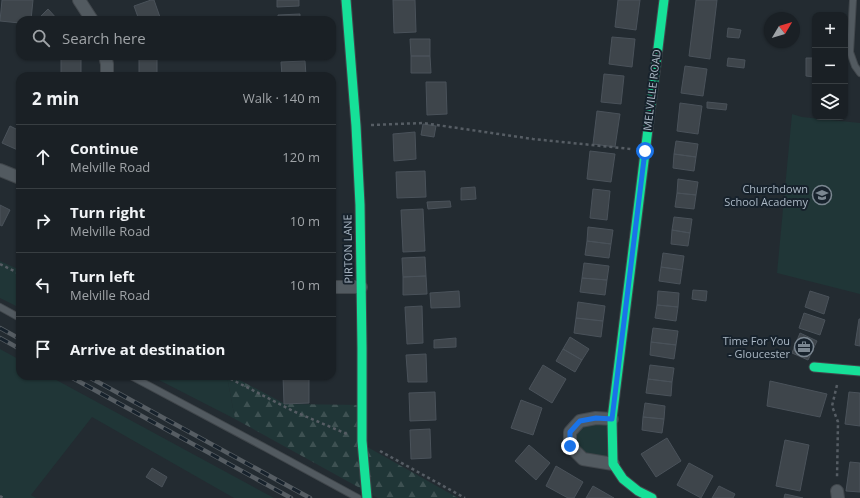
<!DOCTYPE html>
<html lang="en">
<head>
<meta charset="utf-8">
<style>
  body { margin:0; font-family:"Open Sans",sans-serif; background:#23282d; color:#f1f3f6 }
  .controls { position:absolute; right:12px; top:12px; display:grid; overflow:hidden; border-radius:8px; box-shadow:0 1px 3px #0004 }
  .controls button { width:36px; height:36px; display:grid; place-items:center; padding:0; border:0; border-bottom:1px solid #383e42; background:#1a2025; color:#f1f3f6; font:20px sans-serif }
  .compass { position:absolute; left:764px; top:12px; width:36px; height:36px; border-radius:50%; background:#1a2025; box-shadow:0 1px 3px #0004; rotate:52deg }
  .stop { position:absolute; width:12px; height:12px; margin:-9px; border:3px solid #1a73e8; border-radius:50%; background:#fff }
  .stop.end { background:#1a73e8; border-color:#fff; box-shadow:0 1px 4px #0008 }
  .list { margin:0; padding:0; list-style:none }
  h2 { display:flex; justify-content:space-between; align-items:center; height:52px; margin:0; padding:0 16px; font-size:17px }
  h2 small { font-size:13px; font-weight:400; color:#9fa3a7 }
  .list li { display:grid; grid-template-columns:26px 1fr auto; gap:12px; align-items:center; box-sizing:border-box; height:64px; padding:0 16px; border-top:1px solid #383e42 }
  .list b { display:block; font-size:15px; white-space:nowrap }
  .list p { margin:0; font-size:13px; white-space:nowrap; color:#9fa3a7 }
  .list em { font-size:13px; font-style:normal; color:#9fa3a7 }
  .icon { flex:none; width:22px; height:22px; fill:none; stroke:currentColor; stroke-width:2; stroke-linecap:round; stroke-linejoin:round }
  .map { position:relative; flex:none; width:860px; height:498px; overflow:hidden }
  .search { position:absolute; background:#1a2025; box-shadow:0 1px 3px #0004; left:16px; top:16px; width:320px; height:44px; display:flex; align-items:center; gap:10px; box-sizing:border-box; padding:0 14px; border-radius:12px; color:#9fa3a7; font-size:15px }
  .panel { position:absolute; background:#1a2025; box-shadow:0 1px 3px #0004; left:16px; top:72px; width:320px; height:308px; border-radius:12px }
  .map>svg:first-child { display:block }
</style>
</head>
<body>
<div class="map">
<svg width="860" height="498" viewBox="0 0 860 498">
  <defs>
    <pattern id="forest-firs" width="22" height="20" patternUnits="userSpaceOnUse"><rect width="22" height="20" fill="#203637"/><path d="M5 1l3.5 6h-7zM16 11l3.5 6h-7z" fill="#3e5152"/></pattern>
  </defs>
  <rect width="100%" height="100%" fill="#232b31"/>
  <path fill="#203637" d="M792,114l10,3 58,6v171l-83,-21z
    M0,261l20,9v38l-20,-10z
    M0,349l20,11v16h29l225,122h-40l-142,-81 -61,78 5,3h-36z
    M151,376h76l8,43z
    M612,419l1,45 -30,-5 -13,-27 10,-11z"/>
  <path fill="url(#forest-firs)" d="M227,376h5l53,28 78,1 -1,39 96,54h-80l-143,-79z"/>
  <path fill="#3e454b" stroke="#4a525a" d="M2,0h31l-2,20h-11v3l-20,-2z
    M151,0h3l7,20h-22l-5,-14z
    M277,0h22v6l-22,1z
    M393,0h22l1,32 -22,1z
    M618,0h22l-4,30 -21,-3z
    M696,0h21l-7,59 -21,-3z
    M48,9l10,11h-21z
    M300,14v6h-22v-5z
    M728,28l13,2 -2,8 -12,-1z
    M612,37l23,2 -3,28 -23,-3z
    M410,39h20v17h-19z
    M61,56h20v20h-20z
    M139,56h22l-4,3v14h-18z
    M411,56h19l1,17h-20z
    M728,58l17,2 -1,8 -17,-2z
    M806,58h9v19l-9,-1z
    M305,61l1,15h-24l-1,-14z
    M685,66l22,3 -4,27 -22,-3z
    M604,74l20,2 -3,28 -20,-2z
    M426,82h20l1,32 -20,1z
    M707,102l20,2 -1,6 -19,-2z
    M680,103l22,3 -4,28 -21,-3z
    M597,111l23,3 -5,33 -22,-3z
    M423,124l13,2 -2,11 -13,-2z
    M10,126l10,5v20l-18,-8z
    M415,132l1,27 -22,2 -1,-27z
    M676,141l22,3 -2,13 -22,-3z
    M590,151l25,3 -4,28 -24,-3z
    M674,154l22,3 -2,14 -21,-3z
    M425,171l1,26 -29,1 -1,-26z
    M678,179l20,3 -2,13 -19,-2z
    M475,187l1,12 -15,1v-12z
    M593,189l17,2 -3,29 -17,-2z
    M677,193l19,2 -2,14 -19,-2z
    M450,201l1,6 -23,2 -1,-7z
    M0,205l10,5 -8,16 -2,-1z
    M423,209l2,42 -22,1 -2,-42z
    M19,211l1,1v18h-3z
    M674,217l18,2 -2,14 -18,-3z
    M588,227l25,3 -2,14 -24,-3z
    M672,230l18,3 -2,13 -17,-2z
    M587,241l24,3 -2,14 -24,-3z
    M663,253l21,3 -2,14 -21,-3z
    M425,257l1,19 -23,1 -1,-19z
    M584,263l25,3 -2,14 -25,-2z
    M661,267l21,3 -2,14 -21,-3z
    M426,276l1,18 -24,1v-18z
    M582,278l25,2 -2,15 -25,-3z
    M693,290l14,1 -1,10 -14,-2z
    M459,291l1,16 -29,1 -1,-15z
    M658,291l21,2 -1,14 -21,-2z
    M810,291l19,6 -5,17 -19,-7z
    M578,302l27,4 -2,15 -27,-3z
    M657,305l21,2 -2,14 -21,-3z
    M422,306l1,37 -16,1 -2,-37z
    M804,313l21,7 -5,15 -21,-7z
    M576,318l27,3 -2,16 -27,-4z
    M859,319h1v27l-5,-1z
    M653,328l25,3 -2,14 -25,-3z
    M800,333l17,8 -9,19 -16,-7z
    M570,337l19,12 -7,11 -19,-11z
    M456,338v9l-22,1v-8z
    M651,342l25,3 -2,14 -24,-4z
    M563,349l19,11 -7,12 -19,-11z
    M426,354l1,28h-19l-2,-27z
    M543,365l23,14 -14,24 -23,-14z
    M650,365l24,3 -2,14 -24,-3z
    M283,376h26v27l-25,1z
    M648,379l24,3 -1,14 -25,-3z
    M770,381l57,13 -7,23 -53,-11z
    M435,392l1,28 -26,1 -1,-28z
    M849,392l11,1v33l-15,-2z
    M521,400l21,8 -9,27 -22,-7z
    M645,403l20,3 -1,13 -21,-2z
    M643,417l21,2 -2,14 -20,-3z
    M430,429l1,29 -20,1 -1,-29z
    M667,438l14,23 -25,16 -15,-23z
    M785,440l24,5 -9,46 -24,-5z
    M529,445l21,18 -14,17 -21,-19z
    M850,462l10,1v29l-14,-1z
    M689,463l24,13 -12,22 -24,-13z
    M556,466l27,16 -9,16h-6l-22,-12z
    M152,468l15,9 -5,10 -16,-10z
    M593,486l21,12h-28z
    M719,486l16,8 -2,4h-21z
    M785,494l18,4h-19z"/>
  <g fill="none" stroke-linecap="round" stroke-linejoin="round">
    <g stroke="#41474c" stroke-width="8">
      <path id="lane" d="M853,0l-3,52 5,14 5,7
        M0,307l20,11
        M131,376l135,72 92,50"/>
    </g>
    <g stroke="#41474c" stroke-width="14">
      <path id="street" d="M79,0l13,20
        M105,56l2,8v12
        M0,170l20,8
        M332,287h29
        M612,419l-16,-1 -16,3 -10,11v14l13,13 30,5
        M837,491l1,7"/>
    </g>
    <g stroke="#41474c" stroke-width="11">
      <path id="fast" d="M346,0l10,126 4,79 2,143v93l5,57
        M814,367l46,4
        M652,498l-14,-7 -15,-12 -10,-15 -1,-45 52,-419"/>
    </g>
    <path stroke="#565d64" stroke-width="2.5" stroke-dasharray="3 3" stroke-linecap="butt" d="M371,125l52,-2 110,16 98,10
      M0,264l20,10
      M225,376l68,35 54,23
      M837,385l-5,21 6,16 -1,57
      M380,451l85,47
      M0,496l3,2"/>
    <use href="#lane" stroke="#525a60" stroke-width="6"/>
    <use href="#street" stroke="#525a60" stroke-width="12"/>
    <use href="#fast" stroke="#16e098" stroke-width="9"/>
    <g stroke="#565d63" stroke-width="4.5">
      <path id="rail" d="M0,328l20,11
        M0,338l20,11
        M69,376l222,122
        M87,376l223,122"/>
    </g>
    <use href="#rail" stroke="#17222c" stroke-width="3" stroke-dasharray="9" stroke-linecap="butt"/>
  </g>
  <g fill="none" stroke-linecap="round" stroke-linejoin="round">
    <path stroke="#1a73e8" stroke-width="5" d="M570,446v-14l10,-11 16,-3 16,1 33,-268"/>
  </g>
  <defs>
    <g id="school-ring" transform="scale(1)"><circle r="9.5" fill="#17222c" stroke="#7b8791" stroke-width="1.5"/><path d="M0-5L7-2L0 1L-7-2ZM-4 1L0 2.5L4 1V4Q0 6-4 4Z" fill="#7b8791"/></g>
    <g id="office-ring" transform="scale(1)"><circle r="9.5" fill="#17222c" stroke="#7b8791" stroke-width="1.5"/><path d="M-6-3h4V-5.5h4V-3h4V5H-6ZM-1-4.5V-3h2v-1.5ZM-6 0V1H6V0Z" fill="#7b8791"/></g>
  </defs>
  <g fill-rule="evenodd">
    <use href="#school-ring" x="822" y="195"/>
    <use href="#office-ring" x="804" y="347"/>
  </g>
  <g text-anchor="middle" stroke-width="4" stroke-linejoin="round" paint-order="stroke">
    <g font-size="11" fill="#abb8c5" stroke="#17222c">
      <text transform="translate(652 90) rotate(-83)" y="4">MELVILLE ROAD</text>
      <text transform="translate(348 249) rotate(-91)" y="4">PIRTON LANE</text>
    </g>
    <g font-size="11" fill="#abb8c5" stroke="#17222c" text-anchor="end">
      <text x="808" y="193">Churchdown<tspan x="808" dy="13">School Academy</tspan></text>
      <text x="790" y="345">Time For You<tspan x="790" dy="13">- Gloucester</tspan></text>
    </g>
  </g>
</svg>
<div class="controls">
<button>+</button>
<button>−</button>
<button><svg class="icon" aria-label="layers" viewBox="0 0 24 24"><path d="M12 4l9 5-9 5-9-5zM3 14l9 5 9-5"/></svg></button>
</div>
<svg class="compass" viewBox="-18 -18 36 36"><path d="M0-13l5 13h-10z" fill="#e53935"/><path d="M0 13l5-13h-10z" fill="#9fa3a7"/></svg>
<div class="stop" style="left:645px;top:151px"></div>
<div class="stop end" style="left:570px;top:446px"></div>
<div class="search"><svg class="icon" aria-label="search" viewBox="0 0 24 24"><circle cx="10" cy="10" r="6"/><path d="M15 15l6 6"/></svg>Search here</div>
<section class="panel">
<h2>2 min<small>Walk · 140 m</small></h2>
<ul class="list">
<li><svg class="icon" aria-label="ahead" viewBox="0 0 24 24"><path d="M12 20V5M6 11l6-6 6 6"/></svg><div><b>Continue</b><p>Melville Road</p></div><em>120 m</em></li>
<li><svg class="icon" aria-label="right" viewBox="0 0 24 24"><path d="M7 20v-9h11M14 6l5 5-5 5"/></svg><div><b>Turn right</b><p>Melville Road</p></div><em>10 m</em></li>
<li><svg class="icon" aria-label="left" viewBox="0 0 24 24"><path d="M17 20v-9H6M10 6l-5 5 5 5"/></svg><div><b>Turn left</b><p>Melville Road</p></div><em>10 m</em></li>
<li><svg class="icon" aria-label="arrive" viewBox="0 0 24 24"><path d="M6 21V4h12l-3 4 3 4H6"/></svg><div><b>Arrive at destination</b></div></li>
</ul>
</section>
</div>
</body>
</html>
